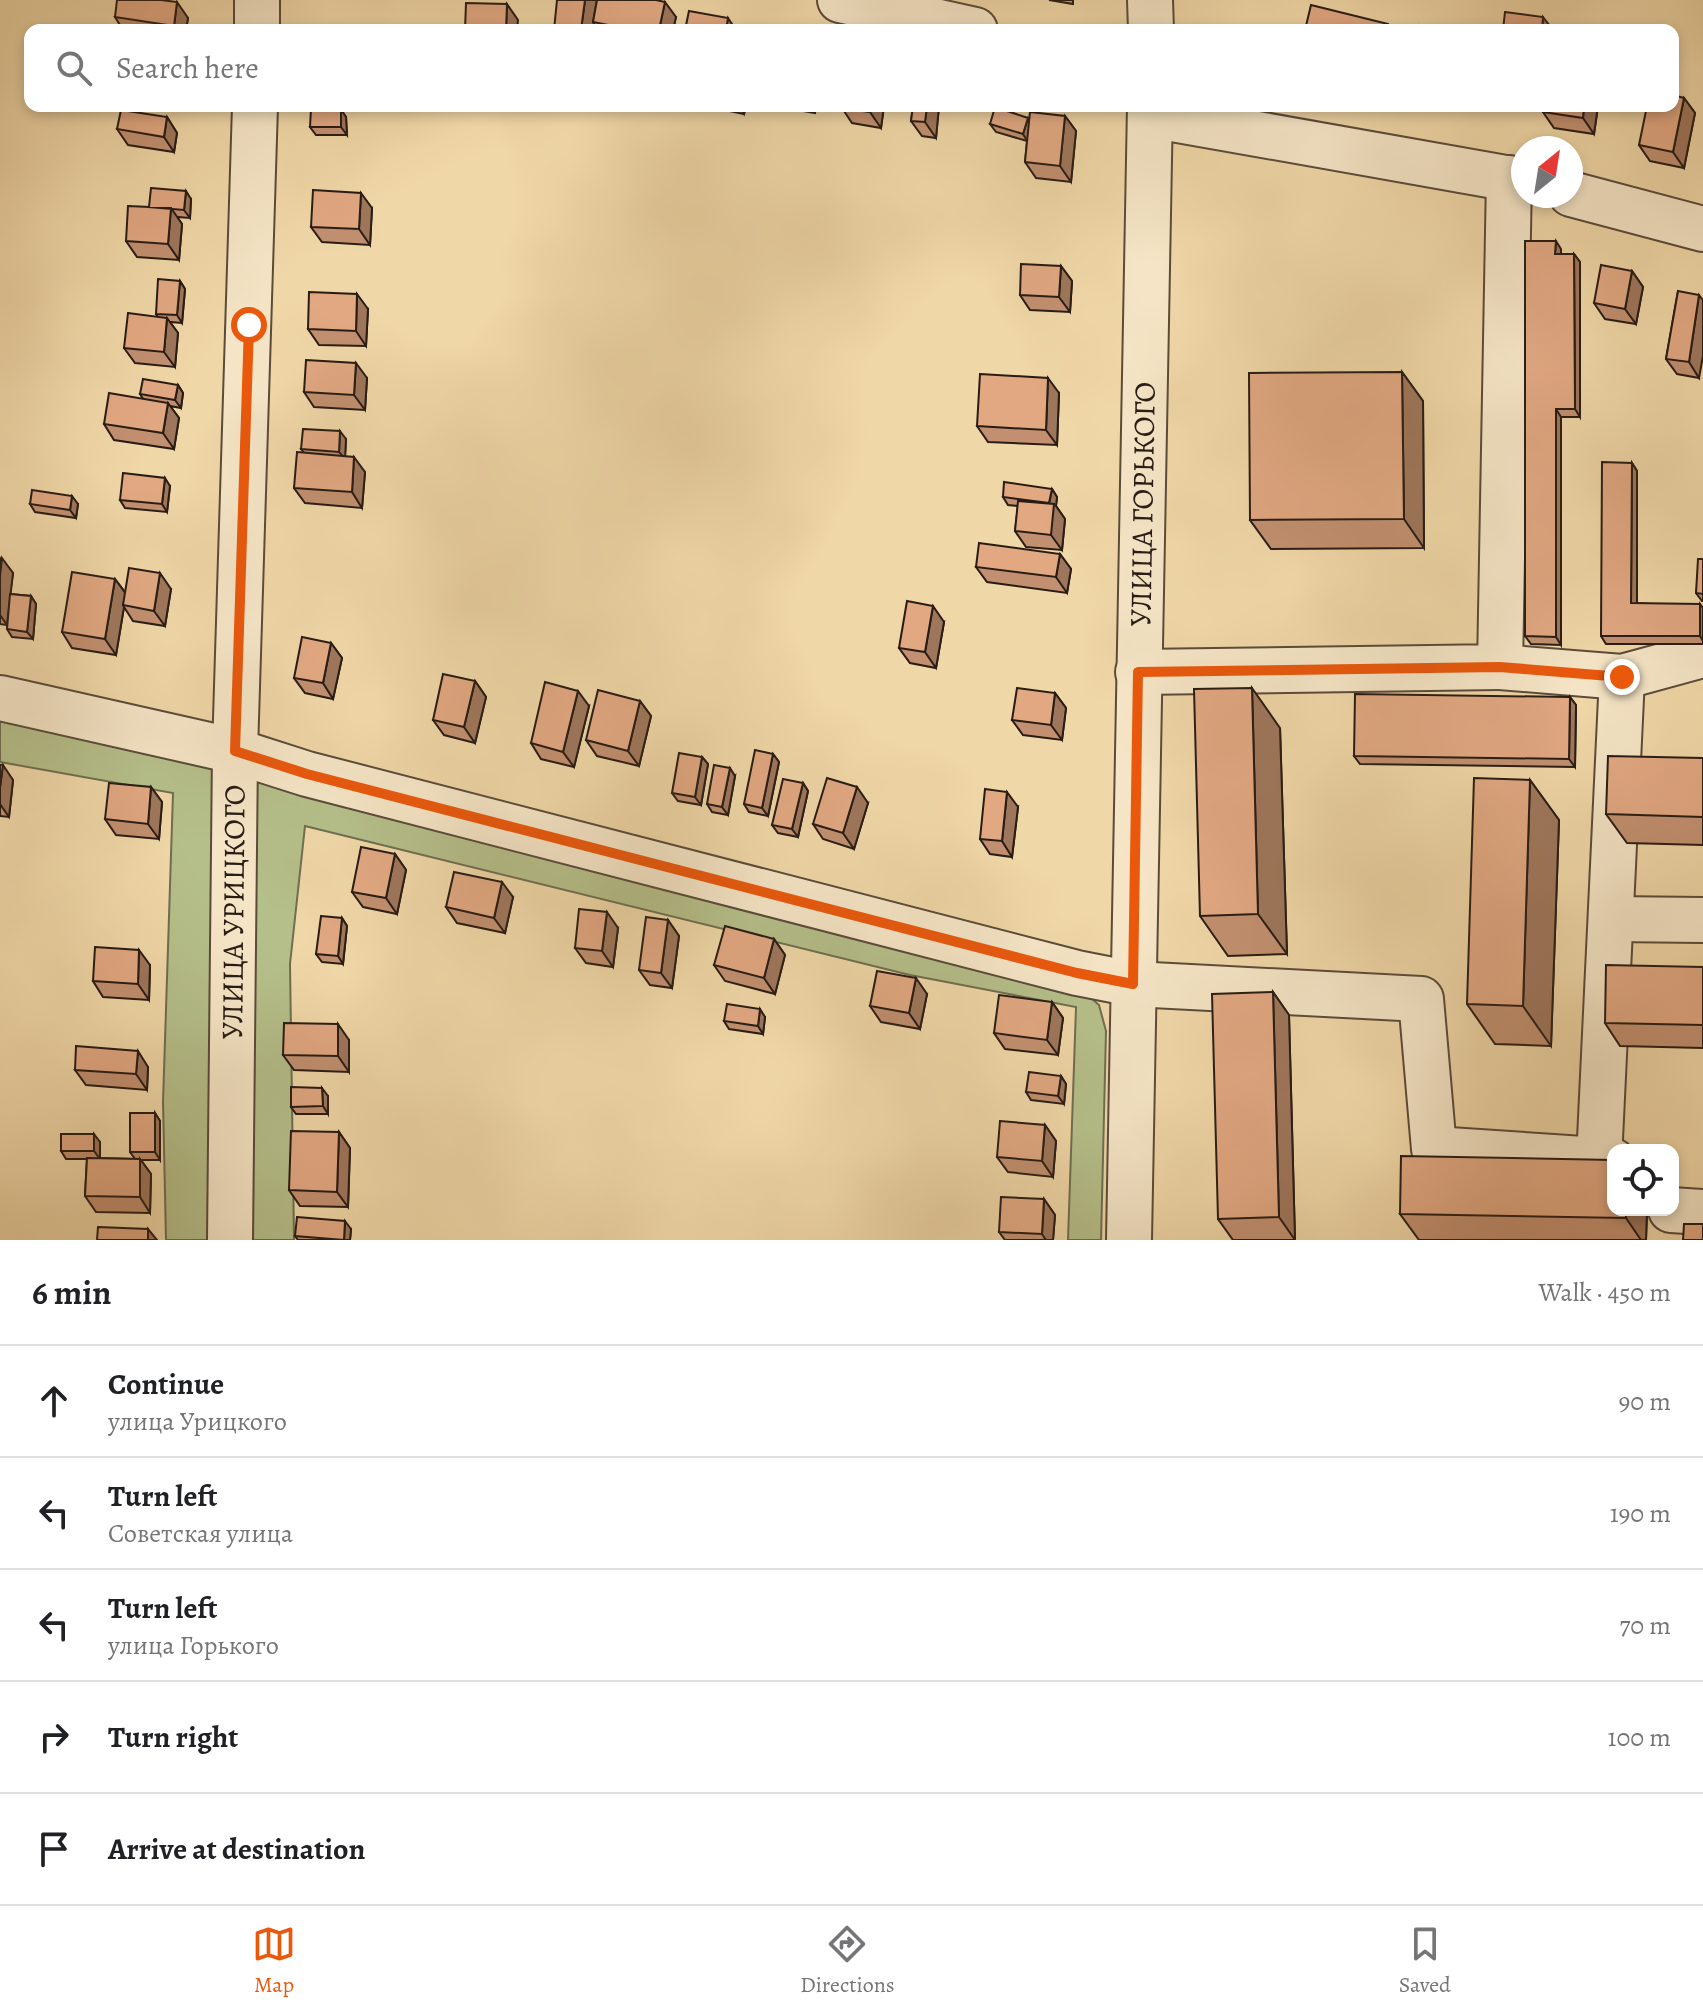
<!DOCTYPE html>
<html lang="en">
<head>
<meta charset="utf-8">
<style>
  body { margin:0; font-family:Alegreya,serif; background:#f6f6f6; color:#202124 }
  .controls { position:absolute; right:24px; bottom:24px; display:grid; overflow:hidden; border-radius:16px; box-shadow:0 4px 12px #0003 }
  .controls button { width:72px; height:72px; display:grid; place-items:center; padding:0; border:0; border-bottom:2px solid #e0e0e0; background:#fff; color:#202124; font:40px sans-serif }
  .compass { position:absolute; left:1511px; top:136px; width:72px; height:72px; border-radius:50%; background:#fff; box-shadow:0 4px 12px #0003; rotate:30deg }
  .stop { position:absolute; width:24px; height:24px; margin:-18px; border:6px solid #ea580c; border-radius:50%; background:#fff }
  .stop.end { background:#ea580c; border-color:#fff; box-shadow:0 2px 8px #0008 }
  .list { margin:0; padding:0; list-style:none }
  h2 { display:flex; justify-content:space-between; align-items:center; height:104px; margin:0; padding:0 32px; font-size:34px }
  h2 small { font-size:26px; font-weight:400; color:#757577 }
  .list li { display:grid; grid-template-columns:52px 1fr auto; gap:24px; align-items:center; box-sizing:border-box; height:112px; padding:0 32px; border-top:2px solid #e0e0e0 }
  .list b { display:block; font-size:30px; white-space:nowrap }
  .list p { margin:0; font-size:26px; white-space:nowrap; color:#757577 }
  .list em { font-size:26px; font-style:normal; color:#757577 }
  .icon { flex:none; width:44px; height:44px; fill:none; stroke:currentColor; stroke-width:2; stroke-linecap:round; stroke-linejoin:round }
  .map { position:relative; flex:none; width:1703px; height:1240px; overflow:hidden }
  .search { position:absolute; background:#fff; box-shadow:0 4px 12px #0003; left:24px; right:24px; top:24px; height:88px; display:flex; align-items:center; gap:20px; box-sizing:border-box; padding:0 28px; border-radius:16px; color:#757577; font-size:30px }
  .sheet { height:664px; background:#fff }
  nav { display:flex; justify-content:space-around; align-items:center; box-sizing:border-box; height:112px; border-top:2px solid #e0e0e0; background:#fff; font-size:22px; color:#757577 }
  nav a { display:grid; justify-items:center; gap:4px }
  nav .on { color:#ea580c }
  .map>svg:first-child { display:block }
</style>
</head>
<body>
<div class="map">
<svg width="1703" height="1240" viewBox="0 0 1703 1240">
  <rect width="100%" height="100%" fill="#f0d7a7"/>
  <filter id="stains"><feTurbulence type="fractalNoise" baseFrequency=".0025" numOctaves="4"/><feColorMatrix values="0 0 0 0 .2 0 0 0 0 .09 0 0 0 0 .02 0 0 0 .5 -.17"/></filter>
  <radialGradient id="worn" r=".72"><stop offset=".6" stop-color="#630" stop-opacity="0"/><stop offset="1" stop-color="#630" stop-opacity=".3"/></radialGradient>
  <path fill="#b5bf8a" stroke="#6e6e50" stroke-width="2" d="M0,710l213,50 5,480h-52l-3,-138 10,-309 -173,-31z
    M267,775l814,214 18,16 7,26 -5,209h-33l8,-233 -166,-32 -605,-149 -15,138 4,276h-52l9,-457z"/>
  <g fill="none" stroke-linecap="round" stroke-linejoin="round">
    <g stroke="#5a4b3a" stroke-width="48">
      <g id="minor">
        <path d="M840,0l135,30"/>
        <path d="M1150,0l1,30"/>
        <path d="M257,30v-30"/>
        <path d="M1150,115l373,66"/>
        <path d="M1571,194l132,35"/>
        <path d="M1500,667l122,10 81,-22"/>
        <path d="M1138,672l362,-5 9,-489"/>
        <path d="M0,698l235,53 72,23 770,199 56,11 288,15 13,150 179,12"/>
        <path d="M1611,919l92,1"/>
        <path d="M1599,1160l23,-483"/>
        <path d="M1671,1210l32,2"/>
        <path id="s1" d="M230,1240l5,-489 20,-645"/>
        <path id="s2" d="M1129,1240l21,-1134"/>
      </g>
    </g>
    <use href="#minor" stroke="#f5e5c6" stroke-width="44"/>
  </g>
  <path fill="#c29070" stroke="#281c15" stroke-width="2" d="M557,0l119,17 -3,13h-75l-4,-6z
    M1049,0h24v4z
    M115,17l73,1 -2,12h-63z
    M1684,98l11,15 -11,55 -34,-7 -11,-16z
    M727,106h19l-2,8 -14,-3z
    M795,106h21l-1,7 -17,-3z
    M842,106h42l-3,22 -29,-5 -10,-15z
    M913,106h26l-3,32 -14,-2 -11,-15z
    M1544,106h54l-4,28 -40,-6 -11,-16z
    M1065,116l11,15 -5,51 -35,-4 -11,-16 2,-21 -31,-9 -6,-8 38,-6 1,2z
    M167,117l10,16 -3,19 -46,-7 -11,-16z
    M346,117l1,18h-31l-6,-8z
    M191,199l-1,19 -13,-1 5,7 -3,36 -42,-3 -11,-16 23,-34z
    M372,208l-2,37 -48,-3 -11,-15z
    M1561,249v5h13l6,8v155h-19v228l-30,-1 -6,-8z
    M1061,266l11,15 -2,31 -40,-2 -10,-15z
    M1632,271l11,16 -7,37 -31,-5 -11,-16z
    M180,281l5,8 -3,34 -12,-1 8,11 -3,34 -40,-4 -11,-15 34,-31 -2,-3z
    M1678,291l21,87 -22,-4 -11,-15z
    M368,309l-2,37 -47,-1 -11,-16z
    M1402,372l21,29 1,147 -153,1 -21,-29z
    M367,378l-2,32 -51,-3 -10,-15z
    M178,385l5,8 -2,15 -11,-2 9,12 -5,31 -60,-9 -10,-16 39,-25 -3,-5z
    M1059,393l-2,52 -69,-3 -11,-16z
    M346,439l-1,17 20,16 -3,36 -57,-5 -11,-15 10,-35 -3,-4z
    M1632,463l5,8v132l66,5v36h-97l-5,-8z
    M170,486l-3,26 -42,-4 -5,-8z
    M1052,489l5,8 -1,9 9,13 -3,31 -36,-3 -11,-16 3,-25 -10,-1 -5,-8z
    M30,504h48l-2,14 -41,-6z
    M1060,554l11,15 -4,24 -80,-11 -11,-15z
    M0,558l13,15 -3,21 21,2 5,8 -3,35 -21,-2 -5,-8v-4l-7,-1z
    M1703,559v42h-1l-6,-8z
    M115,579l10,13 46,-3 -6,37 -32,-5 -9,-14 -8,48 -44,-7 -10,-16z
    M944,622l-8,46 -26,-5 -11,-15z
    M331,643l11,15 -9,41 -28,-6 -11,-15z
    M475,681l11,16 -11,46 -31,-8 -11,-15z
    M1055,693l11,15 -4,32 -39,-5 -11,-15z
    M1570,697l6,8 -1,62 -215,-3 -6,-8z
    M640,701l11,15 -12,50 -42,-10 -11,-16z
    M589,706l-15,61 -33,-8 -10,-16z
    M1280,728l7,226 -59,2 -28,-40z
    M773,754l6,8 -11,54 -19,-4 -5,-8z
    M702,757l6,7 -7,41 -23,-4 -6,-8z
    M1703,758v87l-76,-2 -21,-29z
    M0,765l13,15 -4,37 -9,-1z
    M735,776l-7,39 -16,-3 -5,-8z
    M1530,780l29,40 -8,226 -56,-2 -28,-40z
    M803,783l5,8 -10,46 -20,-4 -6,-8z
    M151,787l11,15 -3,37 -43,-4 -11,-16z
    M868,803l-14,46 -31,-10 -10,-15z
    M1018,807l-6,50 -22,-3 -10,-15z
    M395,854l11,16 -9,44 -34,-7 -11,-15z
    M513,897l-8,36 -48,-10 -11,-16z
    M342,918l5,8 -4,38 -21,-2 -6,-8z
    M668,920l11,16 -7,52 -22,-3 -11,-15z
    M618,928l-5,39 -27,-4 -11,-15z
    M774,939l11,16 -10,39 -50,-13 -11,-16z
    M150,965l-1,35 -46,-3 -10,-16z
    M1703,967v81l-83,-2 -15,-23z
    M1273,992l16,23 6,225h-62l-15,-21z
    M927,994l-7,35 -39,-7 -11,-16z
    M1052,1002l11,16 -5,37 -53,-6 -11,-16z
    M765,1017l-2,17 -34,-5 -5,-8z
    M349,1040v32l-55,-2 -11,-15z
    M148,1067l-1,23 -61,-5 -11,-15z
    M1061,1076l5,8 -2,20 -33,-4 -5,-8z
    M328,1096v18h-32l-5,-7z
    M155,1113l5,8v39h-19l10,14 -1,39 -54,-1 -11,-16 2,-37h-21l-5,-8 39,-9v16l35,1 -5,-7z
    M1045,1125l11,16 -3,36 -45,-5 -11,-15z
    M339,1132l11,16 -2,59 -48,-1 -11,-16z
    M1044,1199l11,16 -2,25h-48l-6,-8z
    M1613,1210h34l-1,30h-227l-19,-26z
    M351,1229l-1,11h-52l-3,-4z"/>
  <path fill="#9e765b" stroke="#281c15" stroke-width="2" d="M585,0h12l-4,22 1,2v6h-13z
    M177,2l11,16 -2,12h-10l-2,-4z
    M665,2l11,15 -3,13h-14z
    M507,4l11,16 -1,10h-11z
    M1543,17l10,13h-11z
    M728,18l8,12h-10z
    M1684,98l11,15 -11,55 -11,-16z
    M739,106h7l-2,8z
    M871,106h13l-3,22 -11,-16z
    M927,106h12l-3,32 -11,-16z
    M1584,106h14l-4,28 -11,-16z
    M341,109l5,8 1,18 -6,-8z
    M1065,116l11,15 -5,51 -11,-16z
    M167,117l10,16 -3,19 -10,-15z
    M1028,118l5,7 -5,17 -5,-8z
    M186,191l5,8 -1,19 -6,-8z
    M361,193l11,15 -2,37 -11,-16z
    M171,208l11,16 -3,36 -11,-16z
    M1556,241l5,8v13l-6,-8z
    M1574,254l6,8v155l-5,-8z
    M1061,266l11,15 -2,31 -11,-15z
    M1632,271l11,16 -7,37 -11,-15z
    M180,281l5,8 -3,34 -5,-8z
    M357,294l11,15 -2,37 -10,-15z
    M1699,295l4,5v56l-4,22 -10,-16z
    M167,318l11,15 -3,34 -11,-15z
    M356,363l11,15 -2,32 -11,-15z
    M1402,372l21,29 1,147 -20,-29z
    M1048,378l11,15 -2,52 -11,-15z
    M178,385l5,8 -2,15 -6,-8z
    M168,403l11,15 -5,31 -11,-16z
    M1556,409l5,8v228l-5,-8z
    M340,431l6,8 -1,20 -6,-7z
    M354,457l11,15 -3,36 -10,-16z
    M1632,463l5,8v140l-6,-8z
    M165,478l5,8 -3,26 -5,-8z
    M1052,489l5,8 -1,9 9,13 -3,31 -11,-15 -2,-31z
    M72,496l6,8 -2,14 -6,-8z
    M1060,554l11,15 -4,24 -11,-16z
    M2,558l11,15 -6,52 -7,-10v-39z
    M160,573l11,16 -6,37 -11,-15z
    M115,579l11,15 -3,11 1,2 -8,48 -11,-16z
    M31,596l5,8 -3,35 -6,-7z
    M1700,604l3,4v33l-3,-5z
    M933,606l11,16 -8,46 -11,-16z
    M331,643l11,15 -9,41 -10,-16z
    M475,681l11,16 -11,46 -11,-16z
    M1252,688l28,40 7,226 -29,-40z
    M578,691l11,15 -15,61 -11,-15z
    M1055,693l11,15 -4,32 -11,-15z
    M1570,697l6,8 -1,62 -6,-8z
    M640,701l11,15 -12,50 -11,-15z
    M773,754l6,8 -11,54 -6,-8z
    M702,757l6,7 -7,41 -6,-8z
    M3,765l10,15 -4,37 -9,-13v-17z
    M730,768l5,8 -7,39 -6,-8z
    M1530,780l29,40 -8,226 -28,-40z
    M803,783l5,8 -10,46 -6,-8z
    M151,787l11,15 -3,37 -11,-15z
    M857,787l11,16 -14,46 -11,-16z
    M1007,792l11,15 -6,50 -10,-16z
    M395,854l11,16 -9,44 -11,-16z
    M502,882l11,15 -8,36 -11,-15z
    M607,912l11,16 -5,39 -11,-16z
    M342,918l5,8 -4,38 -5,-8z
    M668,920l11,16 -7,52 -11,-15z
    M774,939l11,16 -10,39 -11,-16z
    M139,950l11,15 -1,35 -11,-16z
    M916,978l11,16 -7,35 -11,-16z
    M1273,992l16,23 6,225 -16,-23z
    M1052,1002l11,16 -5,37 -11,-15z
    M760,1009l5,8 -2,17 -5,-8z
    M338,1024l11,16v32l-11,-16z
    M138,1051l10,16 -1,23 -11,-16z
    M1061,1076l5,8 -2,20 -6,-8z
    M322,1088l6,8v18l-5,-8z
    M155,1113l5,8v39l-5,-8z
    M1045,1125l11,16 -3,36 -11,-16z
    M339,1132l11,16 -2,59 -11,-15z
    M94,1134l6,8v17l-6,-8z
    M140,1159l11,15 -1,39 -10,-16z
    M1044,1199l11,16 -2,25h-7l-4,-6z
    M1626,1210h21l-1,30h-5l-15,-22z
    M345,1221l6,8 -1,11h-6z
    M148,1229l9,11h-9z"/>
  <path fill="#e1a882" stroke="#281c15" stroke-width="2" d="M117,0h44l16,2 -3,24 -59,-9z
    M557,0h28l-4,30h-27z
    M597,0h59l9,2 -6,28h-26l-40,-8z
    M466,3l41,1 -1,26h-41z
    M1311,5l77,19 -1,6h-82z
    M689,11l39,7 -2,12h-41z
    M1505,12l38,5 -1,13h-39z
    M1419,25l19,5h-21z
    M1673,95l11,3 -11,54 -34,-7 8,-39h26z
    M842,106h29l-1,6 -28,-4z
    M913,106h14l-2,16 -14,-1z
    M1544,106h40l-1,12 -40,-6z
    M995,107l33,11 -5,16 -33,-10z
    M311,109h30v18h-31z
    M121,110l46,7 -3,20 -47,-8z
    M1030,112l35,4 -5,50 -35,-4z
    M151,188l35,3 -2,19 -35,-3z
    M313,190l48,3 -2,36 -48,-2z
    M128,206l43,2 -3,36 -42,-3z
    M1525,241h31l-1,13h19l1,155h-19v228l-31,-1z
    M1021,264l40,2 -2,31 -39,-2z
    M1601,265l31,6 -7,38 -31,-6z
    M158,279l22,2 -3,34 -21,-1z
    M1678,291l21,4 -10,67 -23,-3z
    M309,292l48,2 -1,37 -48,-2z
    M128,313l39,5 -3,34 -40,-4z
    M306,360l50,3 -2,32 -50,-3z
    M1402,372l2,147 -154,1 -1,-147z
    M980,374l68,4 -2,52 -69,-4z
    M143,379l35,6 -3,15 -35,-6z
    M109,393l59,10 -5,30 -59,-9z
    M303,429l37,2 -1,21 -38,-3z
    M297,452l57,5 -2,35 -58,-4z
    M1602,462l30,1 -1,140 69,1v32h-99z
    M123,473l42,5 -3,26 -42,-4z
    M1004,482l48,7 -3,14 -46,-6z
    M32,490l40,6 -2,14 -40,-6z
    M1018,501l36,3 -3,31 -36,-4z
    M979,543l81,11 -4,23 -80,-10z
    M1698,559h5v35l-7,-1z
    M129,568l31,5 -6,38 -31,-6z
    M72,572l43,7 -10,60 -43,-7z
    M10,594l21,2 -4,36 -20,-3z
    M907,601l26,5 -8,46 -26,-4z
    M302,637l29,6 -8,40 -29,-5z
    M443,674l32,7 -11,46 -31,-7z
    M545,682l33,9 -15,61 -32,-9z
    M1017,688l38,5 -4,32 -39,-5z
    M1252,688l6,226 -58,2 -6,-227z
    M598,690l42,11 -12,50 -42,-11z
    M1355,694l215,3 -1,62 -215,-3z
    M755,750l18,4 -11,54 -18,-4z
    M679,753l23,4 -7,40 -23,-4z
    M1608,756l95,2v59l-97,-3z
    M0,765h3l-3,22z
    M714,765l16,3 -8,39 -15,-3z
    M827,778l30,9 -14,46 -30,-9z
    M1474,778l56,2 -7,226 -56,-2z
    M783,779l20,4 -11,46 -20,-4z
    M109,783l42,4 -3,37 -43,-5z
    M985,789l22,3 -5,49 -22,-2z
    M361,847l34,7 -9,44 -34,-6z
    M454,872l48,10 -8,36 -48,-11z
    M579,909l28,3 -5,39 -27,-3z
    M321,916l21,2 -4,38 -22,-2z
    M646,917l22,3 -7,53 -22,-3z
    M725,926l49,13 -10,39 -50,-13z
    M95,947l44,3 -1,34 -45,-3z
    M1606,965l97,2v58l-98,-2z
    M877,971l39,7 -7,35 -39,-7z
    M1273,992l6,225 -61,2 -6,-225z
    M999,995l53,7 -5,38 -53,-7z
    M727,1004l33,5 -2,17 -34,-5z
    M284,1023l54,1v32l-55,-1z
    M76,1046l62,5 -2,23 -61,-4z
    M1029,1072l32,4 -3,20 -32,-4z
    M291,1087l31,1 1,18 -32,1z
    M130,1113h25v39h-25z
    M1000,1121l45,4 -3,36 -45,-4z
    M291,1131l48,1 -2,60 -48,-2z
    M61,1134h33v17h-33z
    M1401,1156l212,4v50h13v8l-226,-4z
    M87,1158l53,1v38l-55,-1z
    M1001,1197l43,2 -2,35 -43,-2z
    M297,1217l48,4 -1,19 -49,-4z
    M1684,1224h19v16h-20z
    M98,1227l50,2v11h-51z"/>
  <g fill="none" stroke-linecap="round" stroke-linejoin="round">
    <path stroke="#ea580c" stroke-width="10" d="M249,325l-14,426 72,23 770,199 56,11 5,-312 362,-5 122,10"/>
  </g>
  <g text-anchor="middle" stroke-width="8" stroke-linejoin="round" paint-order="stroke">
    <g font-size="30" fill="#281c15" stroke="#f5e5c6">
      <text dy="10" stroke="none"><textPath href="#s2" startOffset="736">УЛИЦА ГОРЬКОГО</textPath></text>
      <text dy="10" stroke="none"><textPath href="#s1" startOffset="328">УЛИЦА УРИЦКОГО</textPath></text>
    </g>
  </g>
  <rect width="100%" height="100%" filter="url(#stains)"/>
  <rect width="100%" height="100%" fill="url(#worn)"/>
</svg>
<div class="controls">
<button><svg class="icon" aria-label="locate" viewBox="0 0 24 24"><circle cx="12" cy="12" r="6"/><path d="M12 2v4M12 18v4M2 12h4M18 12h4"/></svg></button>
</div>
<svg class="compass" viewBox="-18 -18 36 36"><path d="M0-13l5 13h-10z" fill="#e53935"/><path d="M0 13l5-13h-10z" fill="#757577"/></svg>
<div class="stop" style="left:249px;top:325px"></div>
<div class="stop end" style="left:1622px;top:677px"></div>
<div class="search"><svg class="icon" aria-label="search" viewBox="0 0 24 24"><circle cx="10" cy="10" r="6"/><path d="M15 15l6 6"/></svg>Search here</div>
</div>
<section class="sheet">
<h2>6 min<small>Walk · 450 m</small></h2>
<ul class="list">
<li><svg class="icon" aria-label="ahead" viewBox="0 0 24 24"><path d="M12 20V5M6 11l6-6 6 6"/></svg><div><b>Continue</b><p>улица Урицкого</p></div><em>90 m</em></li>
<li><svg class="icon" aria-label="left" viewBox="0 0 24 24"><path d="M17 20v-9H6M10 6l-5 5 5 5"/></svg><div><b>Turn left</b><p>Советская улица</p></div><em>190 m</em></li>
<li><svg class="icon" aria-label="left" viewBox="0 0 24 24"><path d="M17 20v-9H6M10 6l-5 5 5 5"/></svg><div><b>Turn left</b><p>улица Горького</p></div><em>70 m</em></li>
<li><svg class="icon" aria-label="right" viewBox="0 0 24 24"><path d="M7 20v-9h11M14 6l5 5-5 5"/></svg><div><b>Turn right</b></div><em>100 m</em></li>
<li><svg class="icon" aria-label="arrive" viewBox="0 0 24 24"><path d="M6 21V4h12l-3 4 3 4H6"/></svg><div><b>Arrive at destination</b></div></li>
</ul>
</section>
<nav>
<a class="on"><svg class="icon" aria-label="map" viewBox="0 0 24 24"><path d="M3 6l6-2 6 2 6-2v14l-6 2-6-2-6 2zM9 4v14M15 6v14"/></svg>Map</a>
<a><svg class="icon" aria-label="directions" viewBox="0 0 24 24"><path d="M12 3l9 9-9 9-9-9zM9 14v-3h6M13 9l2 2-2 2"/></svg>Directions</a>
<a><svg class="icon" aria-label="saved" viewBox="0 0 24 24"><path d="M7 4h10v16l-5-4-5 4z"/></svg>Saved</a>
</nav>
</body>
</html>
